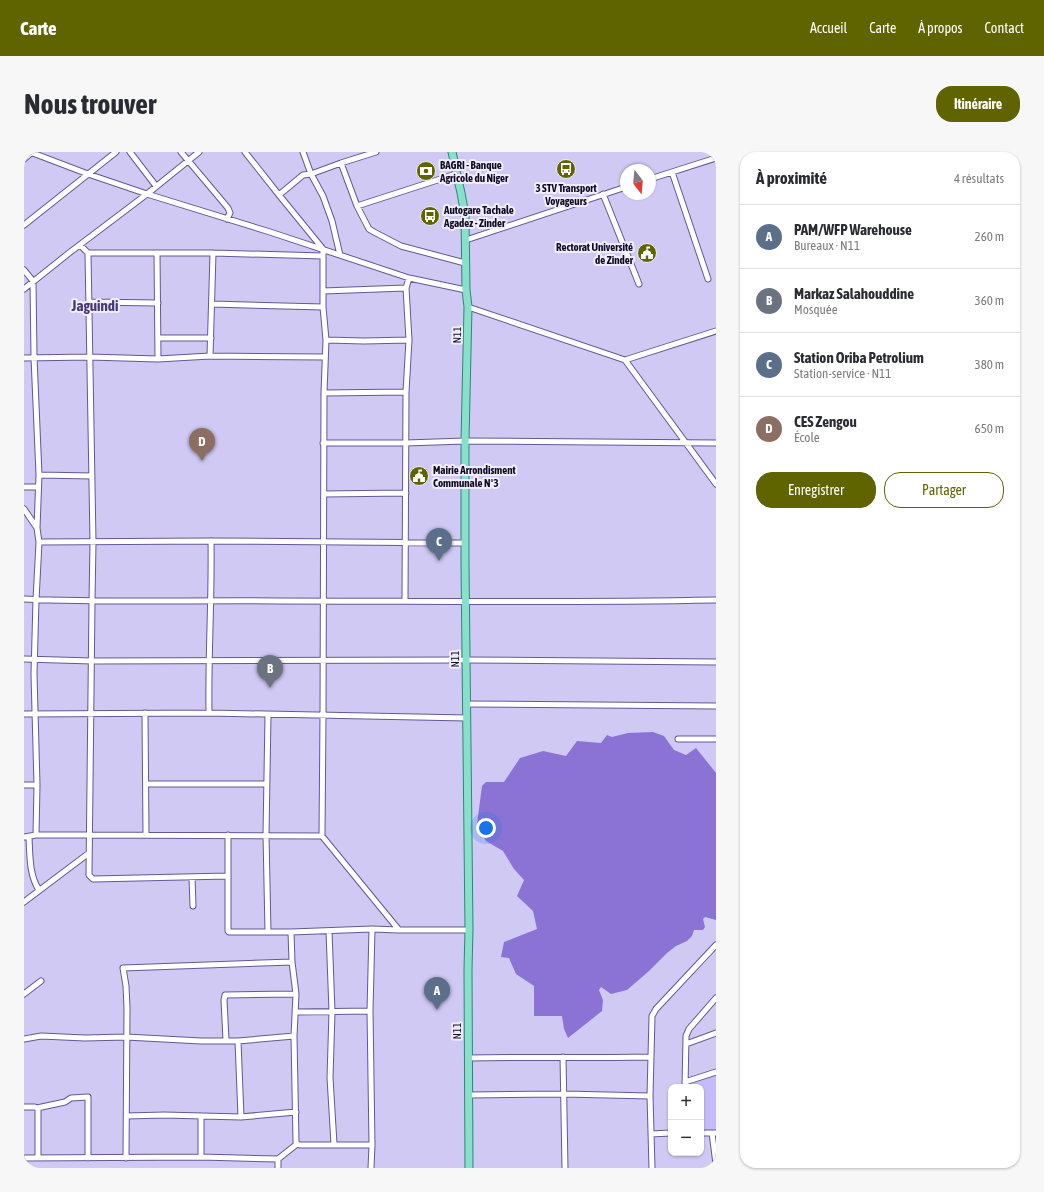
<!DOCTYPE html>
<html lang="fr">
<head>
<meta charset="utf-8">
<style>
  body { margin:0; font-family:"Asap Condensed",sans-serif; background:#f7f7f7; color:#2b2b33 }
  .controls { position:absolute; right:12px; bottom:12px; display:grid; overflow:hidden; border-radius:8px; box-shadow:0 1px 3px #0004 }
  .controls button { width:36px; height:36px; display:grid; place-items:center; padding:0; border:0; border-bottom:1px solid #e1e1e2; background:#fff; color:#2b2b33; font:20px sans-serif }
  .compass { position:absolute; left:596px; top:12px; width:36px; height:36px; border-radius:50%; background:#fff; box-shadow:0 1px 3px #0004; rotate:164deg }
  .you { position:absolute; left:462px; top:676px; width:14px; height:14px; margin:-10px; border:3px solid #fff; border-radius:50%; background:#1a73e8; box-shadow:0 0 0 6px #1a73e833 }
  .badge { display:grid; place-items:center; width:26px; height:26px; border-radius:50%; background:#5f6300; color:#fff; font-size:13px; font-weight:700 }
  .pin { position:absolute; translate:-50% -33px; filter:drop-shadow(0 1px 2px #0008) }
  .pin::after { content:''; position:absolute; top:21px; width:14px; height:12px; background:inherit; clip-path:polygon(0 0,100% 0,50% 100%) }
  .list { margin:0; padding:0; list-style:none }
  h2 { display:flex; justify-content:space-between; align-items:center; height:52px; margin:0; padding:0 16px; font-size:17px }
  h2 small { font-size:13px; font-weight:400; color:#7c7c81 }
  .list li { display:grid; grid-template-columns:26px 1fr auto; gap:12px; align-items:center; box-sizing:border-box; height:64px; padding:0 16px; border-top:1px solid #e1e1e2 }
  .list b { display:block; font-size:15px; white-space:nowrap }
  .list p { margin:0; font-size:13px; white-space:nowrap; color:#7c7c81 }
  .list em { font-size:13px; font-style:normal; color:#7c7c81 }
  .actions { display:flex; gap:8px; padding:12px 16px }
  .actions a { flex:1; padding:9px 0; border:1px solid #5f6300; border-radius:16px; text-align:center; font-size:14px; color:#5f6300 }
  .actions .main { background:#5f6300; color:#fff }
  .map { position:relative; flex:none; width:692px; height:1016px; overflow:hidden; border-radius:16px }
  header { display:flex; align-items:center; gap:24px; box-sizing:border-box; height:56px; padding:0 20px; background:#5f6300; color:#fff }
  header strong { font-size:19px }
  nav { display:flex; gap:22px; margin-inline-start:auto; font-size:14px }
  .intro { display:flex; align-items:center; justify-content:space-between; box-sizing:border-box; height:96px; padding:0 24px }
  h1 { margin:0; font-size:28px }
  .button { padding:10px 18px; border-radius:16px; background:#5f6300; color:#fff; font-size:14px; font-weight:700 }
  main { display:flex; gap:24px; padding:0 24px }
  aside { flex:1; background:#fff; border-radius:16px; box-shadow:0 1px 3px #0004 }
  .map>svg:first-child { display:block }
</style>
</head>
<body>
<header>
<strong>Carte</strong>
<nav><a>Accueil</a><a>Carte</a><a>À propos</a><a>Contact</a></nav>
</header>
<div class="intro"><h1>Nous trouver</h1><a class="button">Itinéraire</a></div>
<main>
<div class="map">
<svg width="692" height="1016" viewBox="0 0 692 1016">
  <rect width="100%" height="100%" fill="#d0c9f4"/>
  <path fill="#c6bbfa" d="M692,924v54h-15v-43h-12v-3z"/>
  <path fill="#8a73d4" d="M629,580l11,4 10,14 12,5 10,-7 20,25v147l-11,-3 -2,2 2,8 -2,3h-9l-2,6 -5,5 -11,5 -9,7 -18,18 -22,19 -16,4 -10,-7 -2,3 4,10 -1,11 -34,27 -4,-9 -2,-13h-28v-30l-18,-12 -7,-16 -8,-1 3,-15 33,-13 -4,-18 -16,-15 7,-16 -10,-11 -11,-18 -17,-10 -9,-17 5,-38 4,-4h18l16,-24 23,-7 23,5 11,-15 24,2 6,-8 5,2 16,-4z"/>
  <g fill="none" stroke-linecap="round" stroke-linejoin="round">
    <g stroke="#655796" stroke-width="7">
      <path id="minor" d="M6,0l58,22 59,20 123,38 139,46 57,12
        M106,0l26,34
        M157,0l47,56 2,5 -3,6
        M221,0l34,43 44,54v58l3,33 -2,53 -1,322 -1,121 77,94
        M279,0l8,22 12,22 9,25 8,34
        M0,7l8,-7
        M317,11l16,43 99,-32
        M648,20l36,107
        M626,27l66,-21
        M579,42l36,90
        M255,43l24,-20 8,-1 30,-11 35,-11
        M333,54l12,23 5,3 27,14 64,17
        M0,73l92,-73
        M442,88l160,-53
        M56,93l8,8 5,289 -1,59 -3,274 4,4 135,-3
        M64,101h125l110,3
        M133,101l1,106
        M0,118l9,11 1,76 5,118 -2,53 2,14 -3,58 -2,74 3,111 -1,50
        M0,137l45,-36 78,-59 52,-42
        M299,139l83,-3
        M65,150l69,1
        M188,152l111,3
        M444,155l157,53 91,124
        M134,186h53
        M302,188l38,1 45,-1
        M186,204l3,-103
        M0,206l65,-1 69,2 52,-3 115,1
        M601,208l91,-29
        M300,241l82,-1
        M299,291h83l59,-2 251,2
        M15,323l53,1
        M0,335h14
        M300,342l82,-1
        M0,357l13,19
        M15,390l173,-1 253,2
        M0,447c85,4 169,1 254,2 146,0 292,2 438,-1
        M381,449l1,-209 3,-52 -3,-52 3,-10
        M0,507l68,2 374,-1 250,2
        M442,552l250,2
        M121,561l1,122
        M185,561c-1,-57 3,-114 2,-172
        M0,562l185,-1 258,5
        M654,587h38
        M122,632h120
        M0,633h13
        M204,683v96l1,1h62l81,-3 27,1h70
        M0,685l12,-2h53l233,1
        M5,685c1,18 0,38 10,53
        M168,725l1,29
        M0,750l65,-49
        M305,779l3,81 -2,66 4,66
        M244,780l-2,-97 2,-120
        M267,780l1,30 4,32 -2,42 2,106 1,2
        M0,842l17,-13
        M271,860l75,-1
        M0,887l17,-3 44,2 41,-1 75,4h37l56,-5
        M202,888l-2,-40 1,-5 71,-1
        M214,889l3,76
        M662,892l30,-11
        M539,905l2,111
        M445,906c60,-1 121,0 181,-1
        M661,930l31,-10
        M661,935l1,-51 3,-7 27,-31
        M445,943l95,-1 86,2
        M0,955h11l3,2v49
        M13,956l28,-6 6,-4 17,-1v61
        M103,964l37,-1 77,2 55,-5
        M177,964v41
        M677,981h15
        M688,981l4,31
        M627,982l20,-1
        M273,992l3,1h72
        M0,1006l177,-1 77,2
        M102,1006l1,-150 -1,-22 -3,-18 169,-6
        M254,1016v-9l19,-15
        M347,1016l1,-23 -2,-134 2,-82
        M628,1016l-2,-72 2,-80 4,-7 60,-64"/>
    </g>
    <g stroke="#2c8779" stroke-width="9">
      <path id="major" d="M428,0l9,41 4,22 1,75 2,17 -3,134v122l4,367 -1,39 1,199"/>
    </g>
    <use href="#minor" stroke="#fff" stroke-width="5"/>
    <use href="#major" stroke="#89dfca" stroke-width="7"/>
  </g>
  <defs>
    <g id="bus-disc" transform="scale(1)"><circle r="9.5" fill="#5f6300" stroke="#f0eefd"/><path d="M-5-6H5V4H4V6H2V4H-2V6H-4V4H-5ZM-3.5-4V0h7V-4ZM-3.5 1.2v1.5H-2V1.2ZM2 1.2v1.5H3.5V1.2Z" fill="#fff"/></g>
    <g id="bank-disc" transform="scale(1)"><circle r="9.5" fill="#5f6300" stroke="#f0eefd"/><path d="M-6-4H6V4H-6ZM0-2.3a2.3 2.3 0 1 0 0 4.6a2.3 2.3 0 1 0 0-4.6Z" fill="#fff"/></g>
    <g id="civic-disc" transform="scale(1)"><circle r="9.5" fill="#5f6300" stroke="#f0eefd"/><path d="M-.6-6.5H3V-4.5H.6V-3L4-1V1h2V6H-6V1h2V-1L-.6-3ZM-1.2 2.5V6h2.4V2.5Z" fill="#fff"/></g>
  </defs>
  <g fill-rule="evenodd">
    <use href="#bus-disc" x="542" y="17"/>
    <use href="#bank-disc" x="402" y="19"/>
    <use href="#bus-disc" x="406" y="64"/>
    <use href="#civic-disc" x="623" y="101"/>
    <use href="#civic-disc" x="395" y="324"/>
  </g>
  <g text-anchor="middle" stroke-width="4" stroke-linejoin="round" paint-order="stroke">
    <g font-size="11" font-weight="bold" fill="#110a23" stroke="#f0eefd" text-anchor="start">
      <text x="416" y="17">BAGRI - Banque<tspan x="416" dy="13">Agricole du Niger</tspan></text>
      <text x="542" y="40" text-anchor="middle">3 STV Transport<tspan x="542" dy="13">Voyageurs</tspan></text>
      <text x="420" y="62">Autogare Tachale<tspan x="420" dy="13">Agadez - Zinder</tspan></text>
      <text x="609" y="99" text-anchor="end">Rectorat Université<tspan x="609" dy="13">de Zinder</tspan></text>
      <text x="409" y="322">Mairie Arrondisment<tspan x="409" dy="13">Communale N°3</tspan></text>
    </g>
    <g font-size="11" fill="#110a23" stroke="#f0eefd">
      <text transform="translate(433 183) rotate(-89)" y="4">N11</text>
      <text transform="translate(431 507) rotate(-90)" y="4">N11</text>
      <text transform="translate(433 879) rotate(-90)" y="4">N11</text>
    </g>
    <g font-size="15" font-weight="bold" fill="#483975" stroke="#f0eefd">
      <text x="71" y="159">Jaguindi</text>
    </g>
  </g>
</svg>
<div class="controls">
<button>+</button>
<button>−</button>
</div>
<svg class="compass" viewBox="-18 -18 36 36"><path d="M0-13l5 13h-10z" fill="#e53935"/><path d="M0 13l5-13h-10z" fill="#7c7c81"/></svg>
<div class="you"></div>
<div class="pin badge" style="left:413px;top:858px;background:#5c6f8a">A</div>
<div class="pin badge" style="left:246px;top:536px;background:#6b7280">B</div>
<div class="pin badge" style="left:415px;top:409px;background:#5c6f8a">C</div>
<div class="pin badge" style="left:178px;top:309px;background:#8d6e63">D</div>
</div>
<aside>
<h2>À proximité<small>4 résultats</small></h2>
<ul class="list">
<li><span class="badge" style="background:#5c6f8a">A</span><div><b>PAM/WFP Warehouse</b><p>Bureaux · N11</p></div><em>260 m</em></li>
<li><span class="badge" style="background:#6b7280">B</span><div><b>Markaz Salahouddine</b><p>Mosquée</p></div><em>360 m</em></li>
<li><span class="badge" style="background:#5c6f8a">C</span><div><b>Station Oriba Petrolium</b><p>Station-service · N11</p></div><em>380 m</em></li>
<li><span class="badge" style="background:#8d6e63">D</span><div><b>CES Zengou</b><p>École</p></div><em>650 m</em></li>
</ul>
<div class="actions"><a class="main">Enregistrer</a><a>Partager</a></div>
</aside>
</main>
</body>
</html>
